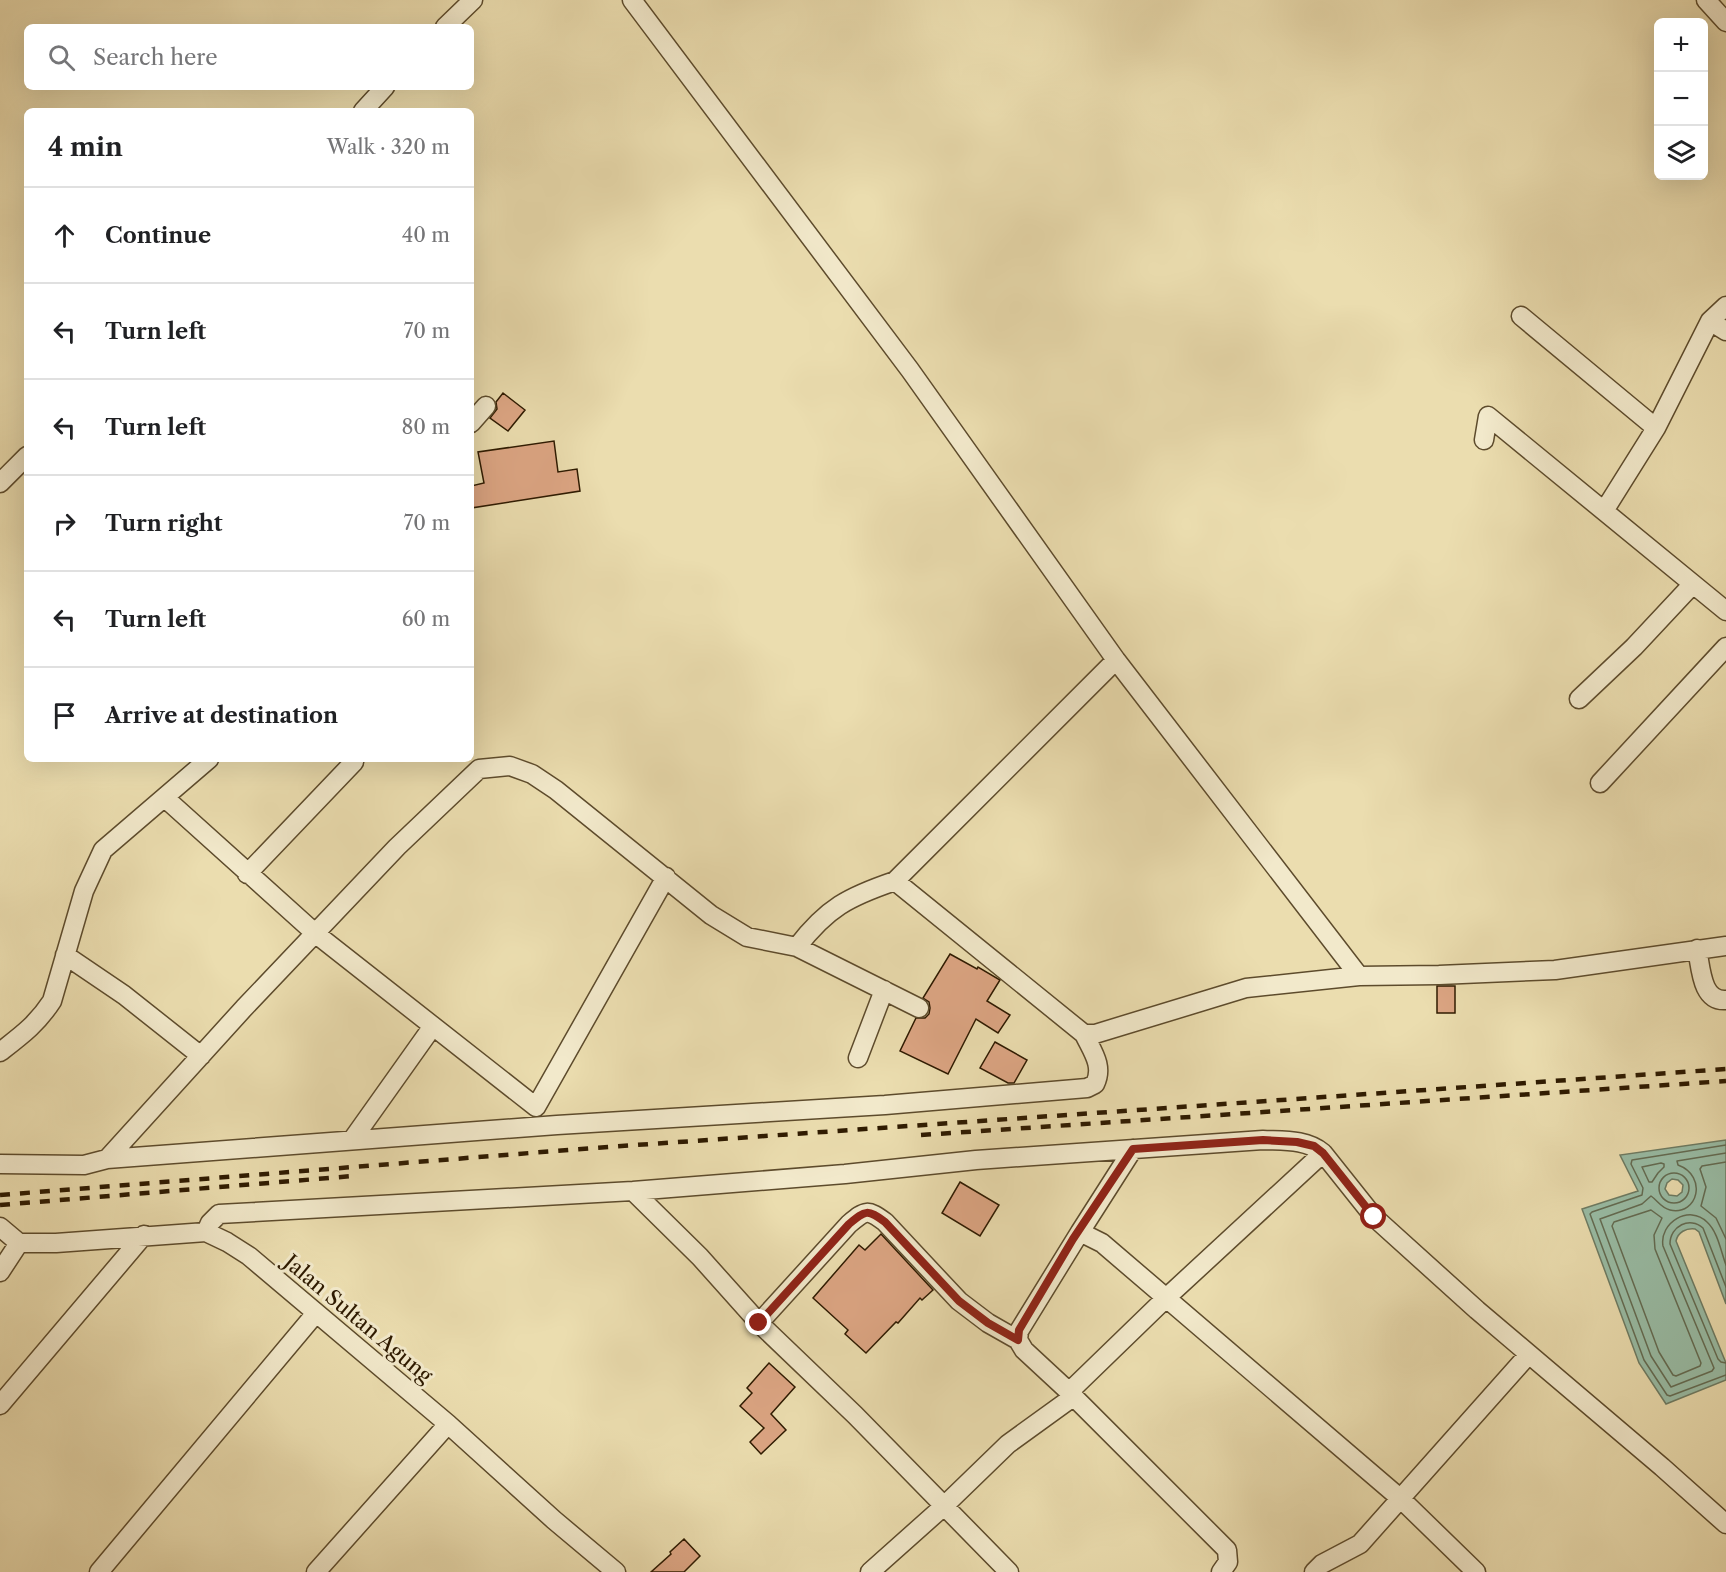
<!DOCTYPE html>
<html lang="en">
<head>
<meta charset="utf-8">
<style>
  body { margin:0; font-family:"Libre Caslon Text",serif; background:#f2f2f2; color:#202124 }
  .controls { position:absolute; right:18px; top:18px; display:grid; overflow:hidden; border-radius:9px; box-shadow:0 6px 24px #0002 }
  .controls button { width:54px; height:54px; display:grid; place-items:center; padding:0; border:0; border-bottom:2px solid #e0e0e0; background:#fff; color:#202124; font:30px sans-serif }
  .stop { position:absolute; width:18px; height:18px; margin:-14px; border:4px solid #8f2418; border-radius:50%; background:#fff }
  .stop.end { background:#8f2418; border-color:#fff; box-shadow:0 2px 6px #0008 }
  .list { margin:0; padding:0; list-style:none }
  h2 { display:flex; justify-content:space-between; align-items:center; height:78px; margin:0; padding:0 24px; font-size:26px }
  h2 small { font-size:20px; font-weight:400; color:#757577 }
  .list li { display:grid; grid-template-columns:39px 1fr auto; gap:18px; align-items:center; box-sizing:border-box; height:96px; padding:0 24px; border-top:2px solid #e0e0e0 }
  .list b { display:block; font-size:22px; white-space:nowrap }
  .list em { font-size:20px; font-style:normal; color:#757577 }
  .icon { flex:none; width:33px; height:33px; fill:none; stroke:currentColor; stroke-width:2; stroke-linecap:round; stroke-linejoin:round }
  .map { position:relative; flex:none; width:1726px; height:1572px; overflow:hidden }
  .search { position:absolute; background:#fff; box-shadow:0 6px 24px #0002; left:24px; top:24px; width:450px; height:66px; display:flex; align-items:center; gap:15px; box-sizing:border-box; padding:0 21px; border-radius:9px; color:#757577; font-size:22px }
  .panel { position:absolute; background:#fff; box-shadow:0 6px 24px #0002; left:24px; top:108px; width:450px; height:654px; border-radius:9px }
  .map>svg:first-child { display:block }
</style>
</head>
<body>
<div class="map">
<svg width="1726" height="1572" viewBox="0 0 1726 1572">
  <rect width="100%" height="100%" fill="#ebddaf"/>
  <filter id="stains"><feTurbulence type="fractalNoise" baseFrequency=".00333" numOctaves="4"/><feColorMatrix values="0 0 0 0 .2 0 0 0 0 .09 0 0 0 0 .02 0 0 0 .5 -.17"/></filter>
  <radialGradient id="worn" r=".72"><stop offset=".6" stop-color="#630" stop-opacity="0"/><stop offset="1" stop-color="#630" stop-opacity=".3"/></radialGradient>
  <path fill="#99bda6" stroke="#6e7c64" stroke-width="1.5" fill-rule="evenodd" d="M1726,1140v164l-27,-72 -4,-3c-9,-1 -17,3 -19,12l50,122v17l-60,24 -27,-41 -57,-154 56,-18 -18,-36zM1672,1179l6,1 5,5 -1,7 -5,4 -8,-1 -4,-6 2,-6z"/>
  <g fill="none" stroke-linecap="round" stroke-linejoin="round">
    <path stroke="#646c53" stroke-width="1.5" d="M1726,1145l-94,15 -1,4 12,24 -1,7 -50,17 -2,2 54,146 23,35 3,1 56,-21
      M1726,1153l-49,8 1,4c30,11 20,51 -8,45 -9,-2 -13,-10 -19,-14l-9,8 -42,15 51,137 20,31 41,-16 2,-3 -51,-122c-4,-23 26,-42 44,-24 11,10 14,30 19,43
      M1726,1162l-24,4 -2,3 6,18 -5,19 15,12 10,21
      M1661,1163l3,1v3l-6,6 -6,9h-3l-7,-15z
      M1659 1188a15 15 0 1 1 30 0a15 15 0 1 1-30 0Z
      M1651,1210l11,8 -8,17 1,14 46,114 -1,3 -24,10 -3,-1 -14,-23 -47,-126 2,-4z
      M1726,1287l-23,-59c-13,-12 -33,-2 -33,16l48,115 3,3 5,1"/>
  </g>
  <path fill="#dca583" stroke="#2e1a00" stroke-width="1.5" d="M503,393l22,17 -17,21 -18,-13 7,-9 -1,-7z
    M554,441l4,31 19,-3 3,22 -109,17v-22l13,-3 -6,-31z
    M950,954l27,15 1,-2 22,13 -13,21 23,14 -12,18 -22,-14 -28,55 -48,-23 16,-33h9l4,-4 1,-6 -1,-6 -6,-4z
    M1437,986h18v27h-18z
    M995,1042l32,18 -13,23h-6l-28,-15z
    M960,1182l39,23 -19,31 -38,-23z
    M881,1234l52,56 -11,10 -2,-2 -22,25 -2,-1 -30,31 -21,-19 3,-4 -35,-32 46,-53 6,5z
    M769,1363l26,24 -24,27 15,16 -25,24 -11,-12 14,-14 -24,-22 12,-13 -5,-5z
    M684,1539l16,17 -16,16h-33l20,-18 -1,-2z"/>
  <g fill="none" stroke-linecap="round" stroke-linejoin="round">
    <g stroke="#5d4b2c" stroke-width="21">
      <path id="minor" d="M632,0l278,370 206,290 243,316 80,-1 116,-5 171,-24
        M1706,0l20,22
        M445,27l28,-27
        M363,111l22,-24
        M1521,316l135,112
        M1710,321l16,10
        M471,423l15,-17
        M1484,440l4,-24 238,195
        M0,483l27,-27
        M1604,511l52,-83 54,-107 16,-15
        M1579,699l55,-52 58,-62
        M1600,783l126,-136
        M165,798l151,136 220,173 130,-230
        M247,874l107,-112
        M895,881l189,153h11l151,-46 113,-12
        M797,947l122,61
        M1697,949c4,18 4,53 29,51
        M65,955l59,40 77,61
        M0,1052c22,-17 37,-28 52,-51l32,-110 19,-41 106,-91
        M858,1058l26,-68
        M352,1140l81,-114
        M107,1159l137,-151 153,-161 82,-78 31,-3 22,8 24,16 155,125 36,22 50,10c30,-39 51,-50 98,-66l221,-221
        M0,1164l84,1 23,-6 450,-34 328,-20 202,-17 8,-4c9,-18 -3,-33 -11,-50
        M633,1191l67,66 59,66 96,92 154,157
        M0,1227l19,16 -19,29
        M206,1232l4,-9 9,-9 414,-23 212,-17 131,-14 287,-20c21,1 43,-1 60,13
        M1080,1232l53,-83
        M19,1243h37l150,-11 21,10 22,14 199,168 106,96 62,52
        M759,1323l90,-99c17,-14 18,-15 36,-2l74,79 29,22 30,17
        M1069,1392l97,-94 157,-145 51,64 103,93 185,157 64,57
        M0,1405l144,-170
        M99,1572l217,-259
        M316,1572l132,-148
        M870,1572l74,-66 64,-62 65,-47
        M1221,1572l7,-10 -1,-12 -162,-162 -41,-38 -6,-10 1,-9 61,-99 22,11 299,256 75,73
        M1314,1572l8,-8 38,-20 169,-190"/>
    </g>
    <use href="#minor" stroke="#f2e9cb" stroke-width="18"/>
    <path stroke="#2e1a00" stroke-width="4.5" stroke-dasharray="10 10" stroke-linecap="butt" d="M921,1135l805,-54
      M0,1195l593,-47 1133,-79
      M0,1205l353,-29"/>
  </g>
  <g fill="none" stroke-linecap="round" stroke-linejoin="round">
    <path stroke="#8f2418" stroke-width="8" d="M759,1323l90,-99c17,-14 18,-15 36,-2l74,79 29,22 30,17 1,-10 54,-91 60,-90 130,-9 34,2 17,4 9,7 51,64"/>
  </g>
  <g text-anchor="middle" stroke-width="6" stroke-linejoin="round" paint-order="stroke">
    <g font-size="21" fill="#2e1a00" stroke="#f2e9cb">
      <text transform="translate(358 1319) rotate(40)" y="7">Jalan Sultan Agung</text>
    </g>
  </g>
  <rect width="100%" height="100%" filter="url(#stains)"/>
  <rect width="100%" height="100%" fill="url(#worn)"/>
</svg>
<div class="controls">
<button>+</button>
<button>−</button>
<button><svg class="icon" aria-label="layers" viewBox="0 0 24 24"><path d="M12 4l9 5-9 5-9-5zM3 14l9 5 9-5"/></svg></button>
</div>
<div class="stop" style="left:1374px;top:1217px"></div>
<div class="stop end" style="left:759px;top:1323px"></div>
<div class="search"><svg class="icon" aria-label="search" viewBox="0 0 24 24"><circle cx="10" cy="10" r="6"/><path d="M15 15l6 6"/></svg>Search here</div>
<section class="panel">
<h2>4 min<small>Walk · 320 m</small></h2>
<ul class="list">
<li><svg class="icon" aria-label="ahead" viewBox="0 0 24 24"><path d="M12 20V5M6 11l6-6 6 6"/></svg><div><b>Continue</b></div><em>40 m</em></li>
<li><svg class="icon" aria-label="left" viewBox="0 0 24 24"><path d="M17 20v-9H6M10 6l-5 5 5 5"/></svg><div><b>Turn left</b></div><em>70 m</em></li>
<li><svg class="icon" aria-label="left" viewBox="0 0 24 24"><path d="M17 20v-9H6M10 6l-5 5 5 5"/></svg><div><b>Turn left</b></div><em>80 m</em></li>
<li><svg class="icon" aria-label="right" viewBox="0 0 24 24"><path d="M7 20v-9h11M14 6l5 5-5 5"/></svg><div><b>Turn right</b></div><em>70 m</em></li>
<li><svg class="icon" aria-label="left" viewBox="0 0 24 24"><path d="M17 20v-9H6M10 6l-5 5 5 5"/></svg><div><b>Turn left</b></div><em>60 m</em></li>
<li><svg class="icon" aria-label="arrive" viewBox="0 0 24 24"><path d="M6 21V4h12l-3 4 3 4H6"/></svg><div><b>Arrive at destination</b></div></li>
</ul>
</section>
</div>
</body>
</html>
